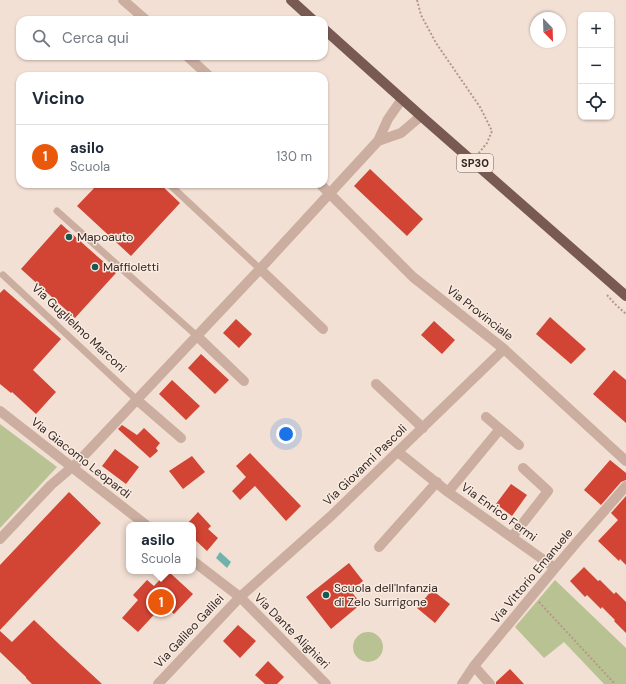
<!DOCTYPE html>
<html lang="it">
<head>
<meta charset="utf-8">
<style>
  body { margin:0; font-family:"DM Sans",sans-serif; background:#f6f6f7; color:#1f2937 }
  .controls { position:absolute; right:12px; top:12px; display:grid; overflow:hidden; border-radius:8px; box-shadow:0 1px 3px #0004 }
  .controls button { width:36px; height:36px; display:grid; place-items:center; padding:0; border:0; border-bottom:1px solid #e0e1e3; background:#fff; color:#1f2937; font:20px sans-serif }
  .compass { position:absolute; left:530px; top:12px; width:36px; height:36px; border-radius:50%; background:#fff; box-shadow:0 1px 3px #0004; rotate:157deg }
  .you { position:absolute; left:286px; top:434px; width:14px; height:14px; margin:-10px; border:3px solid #fff; border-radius:50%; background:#1a73e8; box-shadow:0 0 0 6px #1a73e833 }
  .badge { display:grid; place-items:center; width:26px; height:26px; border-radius:50%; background:#ea580c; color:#fff; font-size:13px; font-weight:700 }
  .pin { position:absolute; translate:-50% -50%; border:2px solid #fff; box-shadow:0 1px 4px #0006 }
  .popup { position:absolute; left:126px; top:522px; width:70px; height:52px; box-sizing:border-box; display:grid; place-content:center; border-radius:8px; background:#fff; filter:drop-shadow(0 1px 3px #0005); font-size:13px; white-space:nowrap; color:#747a83 }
  .popup b { font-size:15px; color:#1f2937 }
  .popup::after { content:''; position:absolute; left:50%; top:100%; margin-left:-8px; border:8px solid transparent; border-top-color:#fff }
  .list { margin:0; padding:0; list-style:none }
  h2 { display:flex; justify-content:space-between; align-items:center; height:52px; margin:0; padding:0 16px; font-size:17px }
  h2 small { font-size:13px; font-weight:400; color:#747a83 }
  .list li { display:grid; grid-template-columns:26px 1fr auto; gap:12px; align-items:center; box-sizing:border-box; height:64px; padding:0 16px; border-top:1px solid #e0e1e3 }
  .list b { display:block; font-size:15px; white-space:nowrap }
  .list p { margin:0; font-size:13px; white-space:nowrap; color:#747a83 }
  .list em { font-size:13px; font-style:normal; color:#747a83 }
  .icon { flex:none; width:22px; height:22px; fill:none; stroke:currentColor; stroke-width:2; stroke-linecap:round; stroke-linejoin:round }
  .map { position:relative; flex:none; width:626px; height:684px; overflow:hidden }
  .search { position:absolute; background:#fff; box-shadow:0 1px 3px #0004; left:16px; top:16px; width:312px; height:44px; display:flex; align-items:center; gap:10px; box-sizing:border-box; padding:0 14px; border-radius:12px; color:#747a83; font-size:15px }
  .panel { position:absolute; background:#fff; box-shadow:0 1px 3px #0004; left:16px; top:72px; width:312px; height:116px; border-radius:12px }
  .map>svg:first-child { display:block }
</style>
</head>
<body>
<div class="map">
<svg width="626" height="684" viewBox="0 0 626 684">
  <rect width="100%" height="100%" fill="#f3e0d4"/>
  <path fill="#b9c293" d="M0,424l57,43 -57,61z
    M555,580l71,68v36h-22l-40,-42 -20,16 -29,-31z
    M353 647a15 15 0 1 1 30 0a15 15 0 1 1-30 0Z"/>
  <path fill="#71b2ac" d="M220,552l11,10 -4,6 -11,-10z"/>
  <path fill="#d24433" d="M370,169l53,50 -16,17 -53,-50z
    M98,184h62l20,19 -49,53 -54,-50z
    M61,224l55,49 -41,45 -54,-49z
    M4,289l57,50 -28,31 23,22 -20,22 -24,-22 -1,1 -11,-9v-91z
    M550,317l36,32 -15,15 -35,-30z
    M236,319l16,15 -13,14 -16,-15z
    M434,321l21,19 -13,14 -21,-19z
    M201,354l28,26 -14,14 -27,-26z
    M614,370l12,10v43l-33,-29z
    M172,380l28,26 -14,14 -27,-26z
    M122,425l15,10 7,-7 16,15 -4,5 2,3 -8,7 -32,-29z
    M115,449l24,18 -13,17 -24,-18z
    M250,453l51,53 -15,15 -31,-35 -15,14 -8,-9 14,-14 -10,-11z
    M192,456l13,16 -22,17 -14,-18z
    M610,460l16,13v7l-5,2 -20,23 -17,-15z
    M511,484l16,11 -15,21 -16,-12z
    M69,492l32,31 -101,107v-65z
    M626,496v69l-6,-6 -1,2 -21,-20 20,-21 -7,-7z
    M198,512l13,14 -3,3 10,9 -11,13 -14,-13v-13h-7z
    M349,563l14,18 -12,10 10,13 -30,25 -25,-32z
    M584,567l14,14 2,-1 14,14 2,-2 10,10v31l-12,-12 1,-1 -13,-13 -1,2 -14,-14 -2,2 -15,-16z
    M168,571l25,23 -19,20 -10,-10 -26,28 -16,-14 16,-18 -5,-5 14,-15 7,6z
    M432,590l18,14 -15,19 -18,-15z
    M34,620l26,25 42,39h-70l-6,-6v-1l-26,-25v-21l12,11z
    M238,625l18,16 -16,17 -17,-17z
    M268,661l16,16 -7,7h-12l-10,-9z
    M510,669l14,15h-28v-2z"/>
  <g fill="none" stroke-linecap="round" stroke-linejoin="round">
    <path stroke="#b7978a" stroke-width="2" stroke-dasharray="2 2" stroke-linecap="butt" d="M417,0l4,15 15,28 44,64 12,24 -5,12 -9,11
      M607,295l8,9 11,10
      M539,602l76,82"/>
    <path stroke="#cbae9f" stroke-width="7" d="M169,184l91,85
      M57,211l140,125
      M3,275l134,125"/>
    <path stroke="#cbae9f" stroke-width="10" d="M123,0l23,20
      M187,56l22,20
      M378,141l23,-8 20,-17
      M320,184l93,93 91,72 122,112
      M260,269l63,60
      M197,336l47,45
      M376,384l47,44
      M137,400l44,38
      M0,411l146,114
      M486,417l33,28
      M398,452l50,40 107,76
      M448,492l52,-63
      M512,537l36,-46 -25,-23
      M0,539l51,-54 27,-23 182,-193 118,-128 10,-22 14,-20
      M379,547l58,-65
      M193,561l47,36 86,87
      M474,666l16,18
      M158,684l82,-87 91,-81 173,-167
      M462,684l12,-18 81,-98 22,-26 49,-56"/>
    <path stroke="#785a53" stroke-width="10" d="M291,0l22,20
      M324,29l97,87 205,180"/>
  </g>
  <g fill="#165954" stroke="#faebe0" stroke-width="1.5">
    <circle cx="69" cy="237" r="4"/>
    <circle cx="95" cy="267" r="4"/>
    <circle cx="326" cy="595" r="4"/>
  </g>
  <g text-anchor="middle" stroke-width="3" stroke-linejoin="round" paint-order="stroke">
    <rect fill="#faebe0" stroke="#6f625c" stroke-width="1" x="457" y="154" width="36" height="18" rx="3"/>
    <g font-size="11" font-weight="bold" fill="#342724">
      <text x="475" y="167">SP30</text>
    </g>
    <g font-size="12" fill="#342724" stroke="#faebe0" text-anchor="start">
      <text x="77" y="241">Mapoauto</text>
      <text x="103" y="271">Maffioletti</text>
      <text x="334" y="592">Scuola dell'Infanzia<tspan x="334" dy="14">di Zelo Surrigone</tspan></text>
    </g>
    <g font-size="12" fill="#342724" stroke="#faebe0">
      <text transform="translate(480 313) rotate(38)" y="4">Via Provinciale</text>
      <text transform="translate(79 328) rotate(43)" y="4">Via Guglielmo Marconi</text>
      <text transform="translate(81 458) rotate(38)" y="4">Via Giacomo Leopardi</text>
      <text transform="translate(365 465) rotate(-44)" y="4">Via Giovanni Pascoli</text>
      <text transform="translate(499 512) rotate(36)" y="4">Via Enrico Fermi</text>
      <text transform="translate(532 576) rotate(-50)" y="4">Via Vittorio Emanuele</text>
      <text transform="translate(189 631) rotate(-47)" y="4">Via Galileo Galilei</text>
      <text transform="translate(292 631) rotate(45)" y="4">Via Dante Alighieri</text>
    </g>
  </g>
</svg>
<div class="controls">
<button>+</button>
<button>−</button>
<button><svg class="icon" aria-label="locate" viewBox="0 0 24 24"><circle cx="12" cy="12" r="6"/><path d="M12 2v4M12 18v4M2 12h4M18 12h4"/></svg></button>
</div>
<svg class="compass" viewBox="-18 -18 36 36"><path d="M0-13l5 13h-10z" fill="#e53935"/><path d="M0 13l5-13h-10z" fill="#747a83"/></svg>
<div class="you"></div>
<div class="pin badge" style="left:161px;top:602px">1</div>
<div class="popup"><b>asilo</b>Scuola</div>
<div class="search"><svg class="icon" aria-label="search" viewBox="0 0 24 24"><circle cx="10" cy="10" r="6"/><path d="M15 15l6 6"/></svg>Cerca qui</div>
<section class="panel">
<h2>Vicino<small></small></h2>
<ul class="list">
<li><span class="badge">1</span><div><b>asilo</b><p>Scuola</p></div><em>130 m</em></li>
</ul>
</section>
</div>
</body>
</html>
